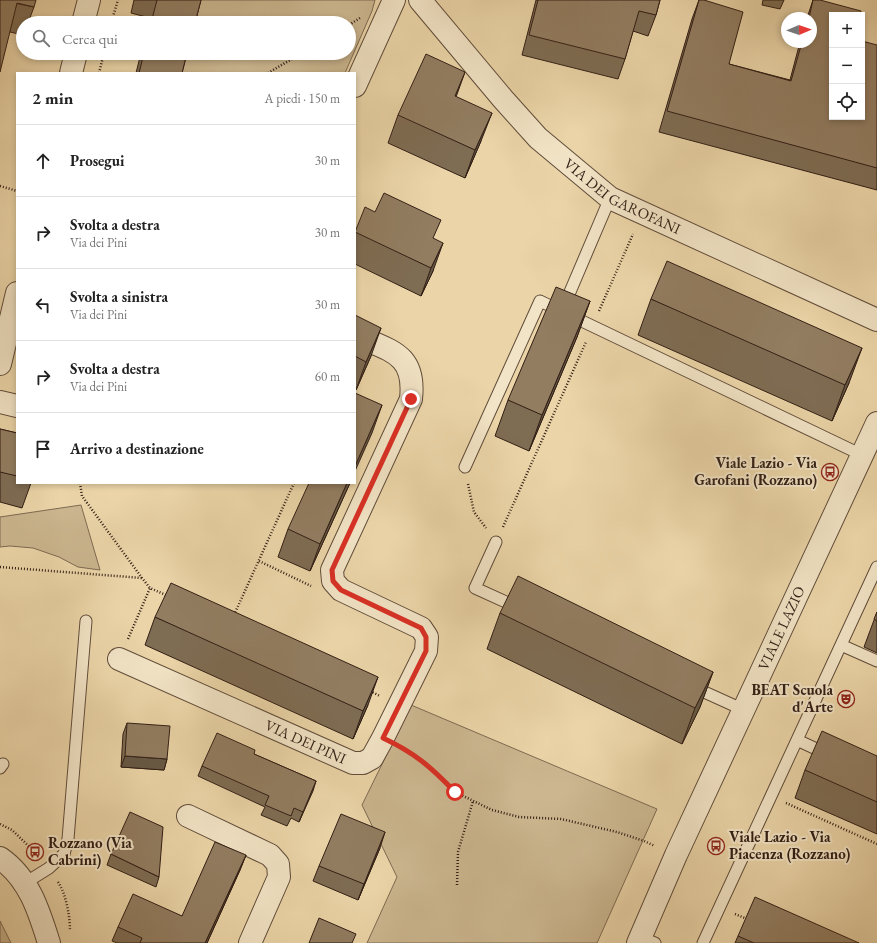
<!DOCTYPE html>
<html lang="it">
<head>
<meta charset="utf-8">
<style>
  body { margin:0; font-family:"EB Garamond",serif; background:#f6f6f6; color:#222 }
  .controls { position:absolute; right:12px; top:12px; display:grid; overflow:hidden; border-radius:0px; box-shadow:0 2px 6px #0003 }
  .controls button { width:36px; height:36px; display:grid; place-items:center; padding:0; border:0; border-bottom:1px solid #e0e0e0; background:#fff; color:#222; font:20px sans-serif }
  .compass { position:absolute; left:781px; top:12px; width:36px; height:36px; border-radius:50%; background:#fff; box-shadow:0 2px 6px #0003; rotate:88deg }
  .stop { position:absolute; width:12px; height:12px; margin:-9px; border:3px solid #d93025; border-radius:50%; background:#fff }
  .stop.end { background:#d93025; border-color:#fff; box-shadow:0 1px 4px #0008 }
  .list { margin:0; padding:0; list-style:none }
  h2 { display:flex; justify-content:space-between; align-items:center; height:52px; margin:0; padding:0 16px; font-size:17px }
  h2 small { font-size:13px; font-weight:400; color:#767676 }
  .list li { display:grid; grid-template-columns:26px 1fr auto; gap:12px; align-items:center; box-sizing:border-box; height:72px; padding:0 16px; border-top:1px solid #e0e0e0 }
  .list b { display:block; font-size:15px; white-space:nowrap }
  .list p { margin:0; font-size:13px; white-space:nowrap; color:#767676 }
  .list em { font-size:13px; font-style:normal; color:#767676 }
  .icon { flex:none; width:22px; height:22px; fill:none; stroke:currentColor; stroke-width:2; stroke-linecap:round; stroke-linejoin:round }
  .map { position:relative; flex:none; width:877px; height:943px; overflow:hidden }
  .search { position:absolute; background:#fff; box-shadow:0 2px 6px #0003; left:16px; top:16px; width:340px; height:44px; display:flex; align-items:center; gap:10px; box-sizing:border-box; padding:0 14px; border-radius:22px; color:#767676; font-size:15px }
  .panel { position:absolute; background:#fff; box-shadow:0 2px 6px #0003; left:16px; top:72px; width:340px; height:412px; border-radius:0px }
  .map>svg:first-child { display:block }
</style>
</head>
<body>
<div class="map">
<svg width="877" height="943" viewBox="0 0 877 943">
  <rect width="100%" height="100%" fill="#ebd5a8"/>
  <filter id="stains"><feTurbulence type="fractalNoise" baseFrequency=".005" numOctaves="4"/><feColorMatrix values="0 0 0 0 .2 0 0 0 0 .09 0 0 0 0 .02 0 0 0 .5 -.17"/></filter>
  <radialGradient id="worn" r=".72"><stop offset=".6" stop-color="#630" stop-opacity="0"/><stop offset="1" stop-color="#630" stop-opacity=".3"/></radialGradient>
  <path fill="#cbb68f" stroke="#7e6a52" d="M177,0h198l-3,11 -27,62h-166l5,-20h165v-30h-161z
    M81,505l19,65 -22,-3 -19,-10 -26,-9 -23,-2 -10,1v-30z
    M411,705l246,104 -60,134h-230l30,-66 -35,-72z
    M0,921l11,22h-11z"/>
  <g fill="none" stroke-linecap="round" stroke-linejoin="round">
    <g stroke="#604c3a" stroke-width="13">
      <path id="service" d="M564,306l46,-108
        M465,467l75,-166 322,154
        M496,542l-21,46 44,20
        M841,645l36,16
        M691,686l53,24
        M797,740l30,14
        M0,768l3,-4
        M25,883l24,-15 15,-14 4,-15 18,-218
        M640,937l15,6
        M703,943l174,-376"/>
    </g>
    <g stroke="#604c3a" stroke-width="24">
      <g id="minor">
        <path id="s1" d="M420,0l83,99 35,39 72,60 267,122"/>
        <path d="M83,23l6,-23"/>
        <path d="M71,73l5,-20"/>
        <path d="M355,86l39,-86"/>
        <path d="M0,364l17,-71"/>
        <path d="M0,402l17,4"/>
        <path id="s2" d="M119,659l234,104h10l9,-5 11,-20 43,-87 1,-14 -6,-9 -80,-38 -8,-9 -1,-11 79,-171c5,-46 -21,-48 -56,-64"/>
        <path d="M188,816l82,39 8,9 1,13 -29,66"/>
        <path d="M0,858c29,20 39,53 49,85"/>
        <path id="s3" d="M638,943l38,-88 201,-432"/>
      </g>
    </g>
    <path stroke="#311e15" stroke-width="2.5" stroke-dasharray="1 2" stroke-linecap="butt" d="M111,23l7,-23
      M349,25l11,-7
      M99,73l5,-20
      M268,73l34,-20
      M0,186l17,5
      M599,311l34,-77
      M80,483l2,13 60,82 8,10 18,8
      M468,484l6,28 12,16
      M503,527l83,-185
      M259,561l52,25
      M0,567l142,11
      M234,615l60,-132
      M128,639l22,-51
      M370,691l10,5
      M402,747l26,18 27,27 37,18 27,7 42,2 56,13 27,9 11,5
      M786,803l91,41
      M0,824l12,6 26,25
      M58,882c8,12 12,34 12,49
      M457,885l1,-33 15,-51
      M735,914l12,5"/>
    <use href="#service" stroke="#f2e4c6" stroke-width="11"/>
    <use href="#minor" stroke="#f2e4c6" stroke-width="22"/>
  </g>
  <path fill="#7e6c53" stroke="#311e15" d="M0,0l34,7 -6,16h-5v12l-13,-3z
    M134,0h67l-6,23h-47l2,-5 -19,-5z
    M536,0h124l-4,15 -8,21 -15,-5 -8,28 -7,20 -96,-24z
    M699,0l30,64 61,16 10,-38h11v-24h-4l6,-18 19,117 45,-72v145l-218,-58 33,-113z
    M763,0h21l-4,9 -18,-4z
    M141,53h46l-5,20h-46z
    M456,97l25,44 -16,37 -77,-35 10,-28z
    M355,231l79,8 -1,32 -12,25 -66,-32z
    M651,299l198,84 -17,38 -194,-86z
    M590,301l-13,36 -48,114 -34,-15 13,-36z
    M355,315l16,41 -15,34 -1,-1z
    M0,429l17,4v50h14l-9,25 -22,-6z
    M350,483l-40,88 -32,-14 10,-28z
    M877,612v41l-13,-6z
    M500,613l213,59 -13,35 -18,37 -195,-95z
    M155,617l213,88 -15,34 -208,-94z
    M127,723l40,36 -3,11 -43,-3 2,-33z
    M254,754l62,27 -17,41 -8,-4 -4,8 -26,-11 4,-8 -67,-31 4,-10z
    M877,756v78l-82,-36 10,-28z
    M380,848l-22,52 -45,-19 6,-15z
    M111,854l48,23 -3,10 -49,-22z
    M246,855l-6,15 -33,73h-90l-5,-2 6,-14 64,-11z
    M738,936l121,7h-124z"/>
  <path fill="#665844" stroke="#311e15" d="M465,72l-10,28v-4z
    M492,113l-11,28 -16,37 10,-28z
    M443,243l-10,28 -12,25 10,-28z
    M590,301l-13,36 -48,114 13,-36z
    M381,328l-10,28 -15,34 10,-28z
    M862,348l-13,35 -17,38 13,-36z
    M382,405l-10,28 -17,38v-5z
    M347,483h3l-40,88 10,-27z
    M713,672l-13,35 -18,37 13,-36z
    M378,677l-10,28 -15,34 10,-28z
    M125,756l42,3 -3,11 -43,-3z
    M316,781l-3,10 -14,31 4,-10z
    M385,832l-5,16 -22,52 6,-16z
    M246,855l-6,15 -33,73h-2z"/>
  <path fill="#927d61" stroke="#311e15" d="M0,0h36l-2,7 -17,-4 -17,69z
    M157,0h44l-6,23h-44z
    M538,0h122l-4,15 -17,-4 -14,48 -96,-24z
    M699,0h5l39,12 -14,52 62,17 11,-39h9v-24h-2l4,-18h7l41,11 -1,4h-28v102h30v-76l15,4v123l-210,-57z
    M144,53h43l-5,20h-43z
    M426,54l39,18 -10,24 37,17 -17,37 -77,-35z
    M384,193l57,27 -8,18 10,5 -12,25 -76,-36 10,-25 10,5z
    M667,261l195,87 -17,37 -194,-86z
    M556,287l34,14 -48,114 -34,-15z
    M355,315l26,13 -15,34 -11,-6z
    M355,393l27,12 -27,61z
    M0,429l17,4v43l-17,-4z
    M309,483h38l-27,61 -32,-15z
    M518,576l195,96 -18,36 -195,-95z
    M171,583l207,94 -15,34 -208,-94z
    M877,612v9l-3,-2z
    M127,723l43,3 -3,33 -42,-3z
    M822,731l55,25v46l-72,-32z
    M217,733l38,17 -1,4 62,27 -13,31 -9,-4 -3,8 -26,-11 4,-9 -67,-30z
    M130,812l33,15 -4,50 -48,-23z
    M341,814l44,18 -21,52 -45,-18z
    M215,842l31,13 -41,88h-65l2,-5 -24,-11 15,-33 49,22z
    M755,897l104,46h-105l-16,-7z
    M319,918l37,16 -4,9h-43z"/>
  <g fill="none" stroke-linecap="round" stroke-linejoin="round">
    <path stroke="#d93025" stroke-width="5" d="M411,399l-79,171 1,11 8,9 80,38 5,9v14l-43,87c32,15 48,29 72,54"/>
  </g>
  <defs>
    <g id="bus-ring" transform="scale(0.9)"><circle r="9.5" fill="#f2e4c6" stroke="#8f2418" stroke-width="1.5"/><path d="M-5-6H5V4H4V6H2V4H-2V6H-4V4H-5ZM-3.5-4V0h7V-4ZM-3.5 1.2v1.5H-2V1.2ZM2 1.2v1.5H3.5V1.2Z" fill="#8f2418"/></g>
    <g id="theatre-ring" transform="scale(0.9)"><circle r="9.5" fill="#f2e4c6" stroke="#8f2418" stroke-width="1.5"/><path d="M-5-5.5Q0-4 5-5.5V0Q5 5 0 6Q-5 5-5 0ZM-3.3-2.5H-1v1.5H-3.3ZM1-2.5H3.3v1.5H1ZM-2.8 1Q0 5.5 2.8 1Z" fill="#8f2418"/></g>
  </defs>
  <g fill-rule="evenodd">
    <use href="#bus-ring" x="830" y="472"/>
    <use href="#theatre-ring" x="846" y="699"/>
    <use href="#bus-ring" x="716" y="846"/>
    <use href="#bus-ring" x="35" y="852"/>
  </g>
  <g text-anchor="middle" stroke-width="4" stroke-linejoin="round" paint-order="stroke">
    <g font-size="15" fill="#311e15" stroke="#f2e4c6">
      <text dy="5" stroke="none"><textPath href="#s1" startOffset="285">VIA DEI GAROFANI</textPath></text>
      <text dy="5" stroke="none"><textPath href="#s3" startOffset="346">VIALE LAZIO</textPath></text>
      <text dy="5" stroke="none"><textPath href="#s2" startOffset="204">VIA DEI PINI</textPath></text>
    </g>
    <g font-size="15" font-weight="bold" fill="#311e15" stroke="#f2e4c6" text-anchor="end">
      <text x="817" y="468">Viale Lazio - Via<tspan x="817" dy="17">Garofani (Rozzano)</tspan></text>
      <text x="833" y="695">BEAT Scuola<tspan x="833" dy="17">d'Arte</tspan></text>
      <text x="729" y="842" text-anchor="start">Viale Lazio - Via<tspan x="729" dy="17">Piacenza (Rozzano)</tspan></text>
      <text x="48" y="848" text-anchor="start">Rozzano (Via<tspan x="48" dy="17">Cabrini)</tspan></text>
    </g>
  </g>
  <rect width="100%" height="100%" filter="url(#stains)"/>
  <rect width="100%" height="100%" fill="url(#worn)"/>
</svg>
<div class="controls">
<button>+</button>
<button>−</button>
<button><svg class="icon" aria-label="locate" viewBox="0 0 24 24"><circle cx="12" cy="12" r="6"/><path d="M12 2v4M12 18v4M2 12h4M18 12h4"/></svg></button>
</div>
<svg class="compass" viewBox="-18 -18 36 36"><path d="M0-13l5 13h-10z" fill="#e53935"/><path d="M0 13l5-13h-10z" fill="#767676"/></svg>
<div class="stop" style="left:455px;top:792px"></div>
<div class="stop end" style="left:411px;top:399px"></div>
<div class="search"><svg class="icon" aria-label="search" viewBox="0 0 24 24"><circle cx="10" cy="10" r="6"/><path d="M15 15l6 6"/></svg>Cerca qui</div>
<section class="panel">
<h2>2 min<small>A piedi · 150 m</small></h2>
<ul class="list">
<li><svg class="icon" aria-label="ahead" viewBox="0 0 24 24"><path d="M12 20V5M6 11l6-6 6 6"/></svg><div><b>Prosegui</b></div><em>30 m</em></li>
<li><svg class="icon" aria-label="right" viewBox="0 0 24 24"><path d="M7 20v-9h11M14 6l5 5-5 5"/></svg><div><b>Svolta a destra</b><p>Via dei Pini</p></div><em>30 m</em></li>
<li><svg class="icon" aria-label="left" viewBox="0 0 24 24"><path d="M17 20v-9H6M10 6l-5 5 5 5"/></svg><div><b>Svolta a sinistra</b><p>Via dei Pini</p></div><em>30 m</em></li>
<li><svg class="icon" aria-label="right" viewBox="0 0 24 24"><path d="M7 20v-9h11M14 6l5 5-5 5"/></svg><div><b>Svolta a destra</b><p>Via dei Pini</p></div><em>60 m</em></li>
<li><svg class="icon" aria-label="arrive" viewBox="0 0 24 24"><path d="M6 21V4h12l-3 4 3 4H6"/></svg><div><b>Arrivo a destinazione</b></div></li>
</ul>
</section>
</div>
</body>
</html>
